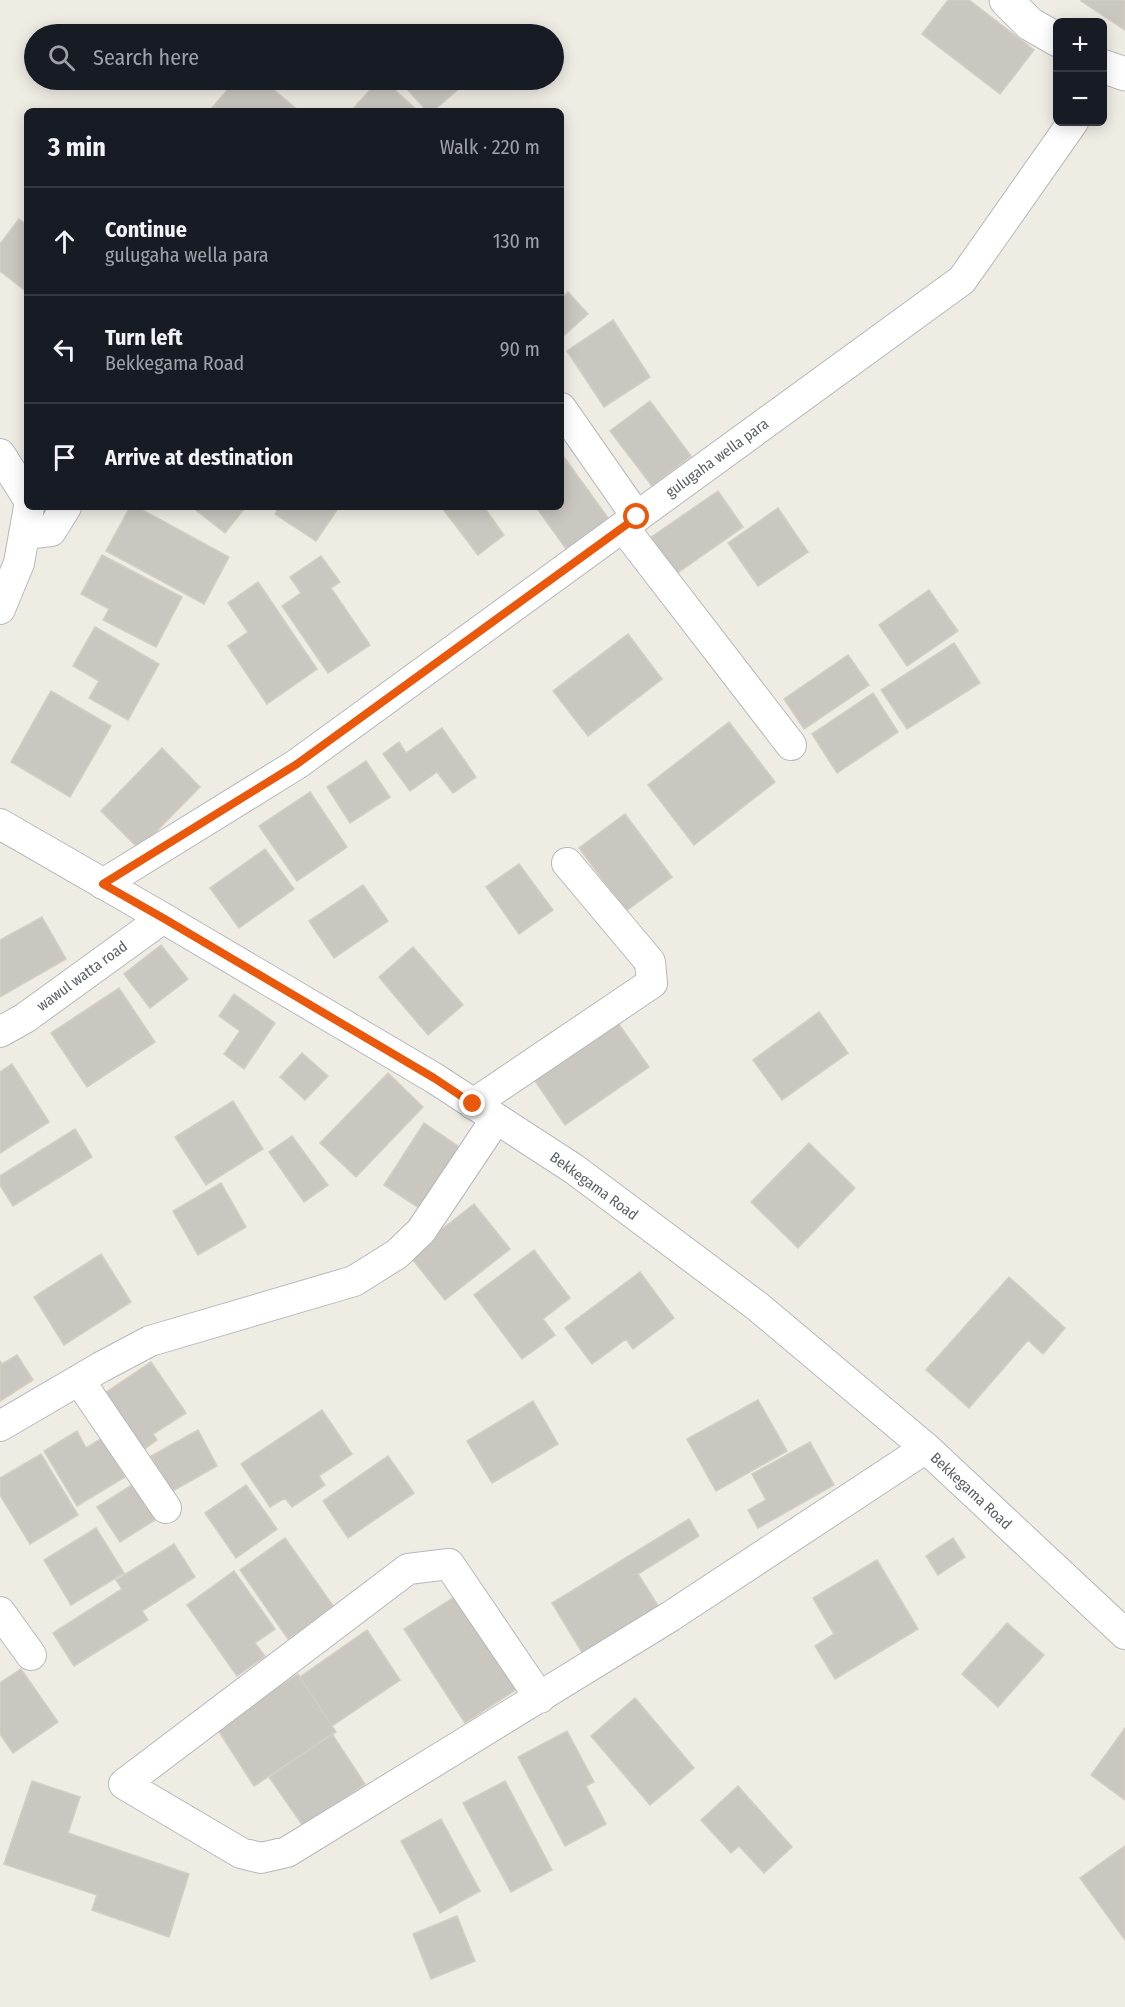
<!DOCTYPE html>
<html lang="en">
<head>
<meta charset="utf-8">
<style>
  body { margin:0; font-family:"Fira Sans Condensed",sans-serif; background:#242831; color:#f1f3f6 }
  .controls { position:absolute; right:18px; top:18px; display:grid; overflow:hidden; border-radius:9px; box-shadow:0 3px 15px #0003 }
  .controls button { width:54px; height:54px; display:grid; place-items:center; padding:0; border:0; border-bottom:2px solid #363941; background:#171b24; color:#f1f3f6; font:30px sans-serif }
  .stop { position:absolute; width:18px; height:18px; margin:-14px; border:4px solid #ea580c; border-radius:50%; background:#fff }
  .stop.end { background:#ea580c; border-color:#fff; box-shadow:0 2px 6px #0008 }
  .list { margin:0; padding:0; list-style:none }
  h2 { display:flex; justify-content:space-between; align-items:center; height:78px; margin:0; padding:0 24px; font-size:26px }
  h2 small { font-size:20px; font-weight:400; color:#9ea1a6 }
  .list li { display:grid; grid-template-columns:39px 1fr auto; gap:18px; align-items:center; box-sizing:border-box; height:108px; padding:0 24px; border-top:2px solid #363941 }
  .list b { display:block; font-size:22px; white-space:nowrap }
  .list p { margin:0; font-size:20px; white-space:nowrap; color:#9ea1a6 }
  .list em { font-size:20px; font-style:normal; color:#9ea1a6 }
  .icon { flex:none; width:33px; height:33px; fill:none; stroke:currentColor; stroke-width:2; stroke-linecap:round; stroke-linejoin:round }
  .map { position:relative; flex:none; width:1125px; height:2007px; overflow:hidden }
  .search { position:absolute; background:#171b24; box-shadow:0 3px 15px #0003; left:24px; top:24px; width:540px; height:66px; display:flex; align-items:center; gap:15px; box-sizing:border-box; padding:0 21px; border-radius:33px; color:#9ea1a6; font-size:22px }
  .panel { position:absolute; background:#171b24; box-shadow:0 3px 15px #0003; left:24px; top:108px; width:540px; height:402px; border-radius:9px }
  .map>svg:first-child { display:block }
</style>
</head>
<body>
<div class="map">
<svg width="1125" height="2007" viewBox="0 0 1125 2007">
  <rect width="100%" height="100%" fill="#efece4"/>
  <path fill="#cac7c1" stroke="#d4cdc2" stroke-width="1.5" d="M948,0h21l65,50 -34,44 -78,-60z
    M1082,0h43v30l-44,-29z
    M236,80h26l37,31h-84l-3,-3z
    M379,80h5l34,31h-67z
    M399,80h70l-36,31h-6z
    M19,219l8,6v67l-27,-21v-27z
    M568,292l20,22 -27,24v-39z
    M613,320l37,57 -46,30 -37,-56z
    M650,401l41,55 -39,30 -42,-55z
    M561,453l50,69 -42,31 -33,-46h25z
    M718,491l25,36 -67,47 -26,-36z
    M130,507h7l92,50 -25,47 -98,-53z
    M192,507h50l2,2 -19,24z
    M279,507h60l-23,34 -41,-27z
    M445,507h39l20,28 -26,20 -35,-46z
    M778,508l30,44 -50,34 -30,-43z
    M102,555l80,42 -26,50 -53,-27 6,-11 -28,-15z
    M321,556l19,26 -9,6 39,57 -42,28 -46,-67 19,-13 -11,-16z
    M258,582l59,87 -50,35 -39,-58 20,-14 -20,-29z
    M929,590l29,41 -51,35 -28,-41z
    M95,627l64,37 -31,56 -39,-22 10,-17 -26,-15z
    M628,634l34,45 -74,57 -35,-45z
    M954,643l26,40 -73,46 -26,-39z
    M848,655l21,30 -65,44 -20,-30z
    M51,691l60,35 -41,71 -59,-35z
    M873,693l25,39 -61,41 -25,-39z
    M729,722l46,60 -81,63 -46,-60z
    M442,728l34,49 -23,16 -16,-21 -27,19 -27,-37 16,-12 7,11z
    M162,748l38,39 -61,62 -38,-38z
    M366,761l24,36 -40,26 -23,-36z
    M310,792l37,55 -50,34 -38,-55z
    M625,814l47,63 -46,34 -47,-63z
    M265,849l29,40 -55,39 -29,-40z
    M519,864l34,46 -34,24 -33,-47z
    M363,885l25,36 -54,37 -25,-37z
    M42,917l24,42 -66,38v-57z
    M161,945l27,34 -38,29 -26,-34z
    M413,947l50,58 -35,30 -49,-58z
    M119,988l36,54 -68,45 -36,-54z
    M234,994l41,29 -31,46 -20,-15 16,-23 -21,-15z
    M819,1012l29,41 -66,47 -29,-40z
    M616,1020l33,47 -84,58 -32,-47z
    M302,1053l26,23 -23,24 -25,-23z
    M12,1064l37,58 -49,31v-81z
    M388,1073l35,34 -67,70 -36,-34z
    M233,1101l30,48 -57,36 -31,-48z
    M424,1123l37,25 -39,62 -38,-25z
    M75,1129l17,28 -79,49 -13,-21v-9z
    M292,1136l36,49 -24,17 -35,-50z
    M809,1143l46,45 -57,60 -47,-46z
    M221,1183l25,44 -48,28 -25,-44z
    M474,1204l36,45 -65,51 -36,-45z
    M534,1250l36,48 -27,21 12,16 -33,24 -48,-64z
    M101,1254l30,48 -67,43 -30,-48z
    M640,1272l34,46 -41,31 -7,-10 -34,25 -27,-36z
    M1009,1277l56,51 -22,26 -15,-14 -59,68 -43,-38z
    M17,1355l16,25 -33,21v-40l2,3z
    M151,1362l35,51 -33,21 4,6 -17,12 -38,-57z
    M758,1400l29,51 -71,40 -29,-52z
    M533,1401l25,43 -66,39 -25,-42z
    M322,1410l30,44 -33,22 6,9 -33,22 -7,-9 -15,9 -29,-43z
    M198,1430l19,36 -46,26 -20,-36z
    M77,1431l9,17 16,-10 23,39 -48,29 -33,-55z
    M810,1442l24,43 -76,43 -10,-18 18,-10 -14,-26z
    M41,1454l37,61 -48,29 -30,-49v-17z
    M388,1456l26,37 -66,45 -25,-37z
    M135,1483l23,35 -38,24 -23,-35z
    M246,1485l31,44 -41,29 -31,-45z
    M689,1519l10,17 -61,38 21,33 -76,47 -31,-51z
    M96,1528l28,45 -53,32 -27,-45z
    M285,1538l49,69 -46,32 -48,-69z
    M953,1538l12,19 -27,18 -12,-19z
    M174,1544l21,33 -53,34 6,9 -74,46 -21,-33 69,-44 -6,-9z
    M877,1560l41,69 -83,50 -20,-33 19,-12 -21,-36z
    M234,1571l41,58 -20,14 10,13 -28,20 -50,-71z
    M456,1596l61,93 -52,34 -61,-94z
    M1007,1623l37,32 -46,52 -36,-33z
    M367,1630l33,50 -68,46 -32,-49z
    M21,1669l37,53 -45,31 -13,-19v-51z
    M298,1674l38,58 -82,54 -38,-59z
    M635,1698l59,70 -44,37 -59,-69z
    M1125,1728v72l-34,-25z
    M567,1731l27,51 -8,4 20,38 -41,22 -47,-89z
    M332,1734l33,50 -62,42 -34,-49z
    M32,1781l48,16 -12,36 121,41 -20,63 -77,-27 5,-15 -93,-31z
    M505,1781l47,89 -41,22 -48,-89z
    M738,1786l54,61 -28,26 -25,-27 -8,7 -30,-33z
    M441,1819l39,72 -40,22 -39,-72z
    M1125,1846v94l-45,-62z
    M457,1916l18,45 -44,18 -18,-45z"/>
  <g fill="none" stroke-linecap="round" stroke-linejoin="round">
    <g stroke="#b5b8bc" stroke-width="32">
      <path id="street" d="M561,408l76,109
        M0,454l27,43
        M623,527l168,218
        M24,534l27,-3 15,-24
        M0,609l19,-46 10,-56
        M0,824l163,94 271,160 140,91 183,137 169,142 199,186
        M103,884l194,-120 665,-484 111,-158
        M0,1032l25,-14 138,-100
        M473,1104l179,-121 -2,-21 -83,-99
        M79,1380l87,128
        M0,1426l101,-59 49,-26 204,-60 43,-27 24,-23 75,-112
        M0,1612l31,43
        M540,1698l-91,-134 -41,5 -284,215 117,69 20,5 26,-6 384,-236 255,-168"/>
    </g>
    <g stroke="#b6babf" stroke-width="35">
      <path id="secondary" d="M1006,0l24,24 28,16
        M1102,66l23,8"/>
    </g>
    <use href="#street" stroke="#fff" stroke-width="30"/>
    <use href="#secondary" stroke="#fff" stroke-width="33"/>
  </g>
  <g fill="none" stroke-linecap="round" stroke-linejoin="round">
    <path stroke="#ea580c" stroke-width="8" d="M473,1104l-39,-26 -271,-160 -60,-34 194,-120 340,-247"/>
  </g>
  <g text-anchor="middle" stroke-width="6" stroke-linejoin="round" paint-order="stroke">
    <g font-size="15" fill="#5c6166" stroke="#fff">
      <text transform="translate(717 458) rotate(-36)" y="5">gulugaha wella para</text>
      <text transform="translate(82 976) rotate(-36)" y="5">wawul watta road</text>
      <text transform="translate(594 1186) rotate(36)" y="5">Bekkegama Road</text>
      <text transform="translate(971 1491) rotate(43)" y="5">Bekkegama Road</text>
    </g>
  </g>
</svg>
<div class="controls">
<button>+</button>
<button>−</button>
</div>
<div class="stop" style="left:637px;top:517px"></div>
<div class="stop end" style="left:473px;top:1104px"></div>
<div class="search"><svg class="icon" aria-label="search" viewBox="0 0 24 24"><circle cx="10" cy="10" r="6"/><path d="M15 15l6 6"/></svg>Search here</div>
<section class="panel">
<h2>3 min<small>Walk · 220 m</small></h2>
<ul class="list">
<li><svg class="icon" aria-label="ahead" viewBox="0 0 24 24"><path d="M12 20V5M6 11l6-6 6 6"/></svg><div><b>Continue</b><p>gulugaha wella para</p></div><em>130 m</em></li>
<li><svg class="icon" aria-label="left" viewBox="0 0 24 24"><path d="M17 20v-9H6M10 6l-5 5 5 5"/></svg><div><b>Turn left</b><p>Bekkegama Road</p></div><em>90 m</em></li>
<li><svg class="icon" aria-label="arrive" viewBox="0 0 24 24"><path d="M6 21V4h12l-3 4 3 4H6"/></svg><div><b>Arrive at destination</b></div></li>
</ul>
</section>
</div>
</body>
</html>
